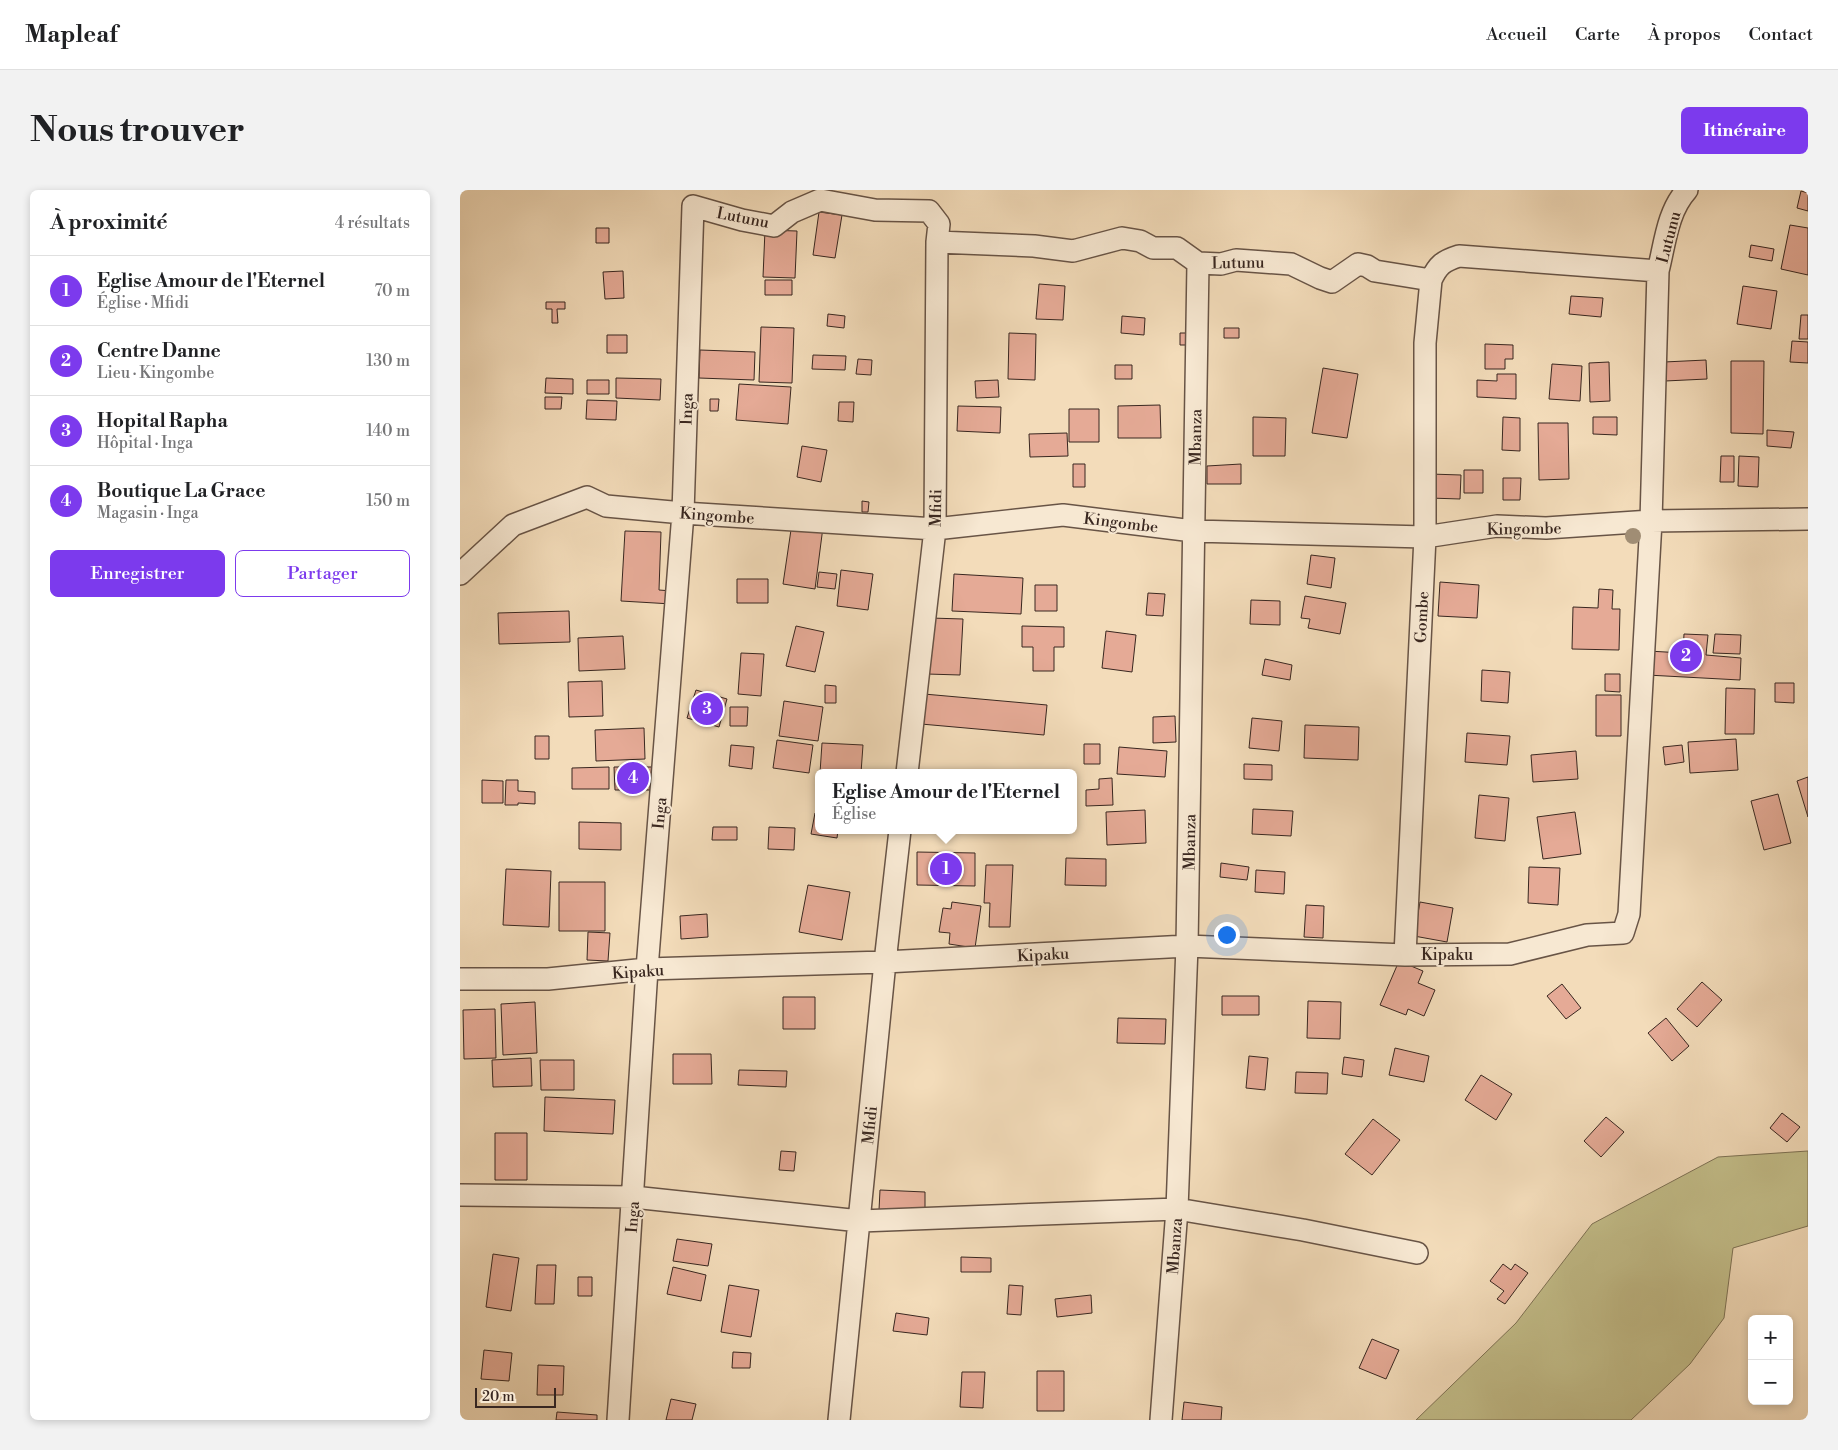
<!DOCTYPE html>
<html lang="fr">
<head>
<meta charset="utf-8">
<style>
  body { margin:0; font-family:"Libre Bodoni",serif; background:#f2f2f2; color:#202124 }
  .controls { position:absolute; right:15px; bottom:15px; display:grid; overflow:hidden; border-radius:8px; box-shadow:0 2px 8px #0003 }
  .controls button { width:45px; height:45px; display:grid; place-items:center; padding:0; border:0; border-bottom:1px solid #e0e0e0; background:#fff; color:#202124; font:25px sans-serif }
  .scale { position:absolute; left:15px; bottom:12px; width:81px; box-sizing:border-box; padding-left:5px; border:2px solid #392720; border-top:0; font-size:14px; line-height:18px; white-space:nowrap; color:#392720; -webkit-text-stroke:4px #f7e8d2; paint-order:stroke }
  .you { position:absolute; left:766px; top:744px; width:18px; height:18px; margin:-12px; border:4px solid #fff; border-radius:50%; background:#1a73e8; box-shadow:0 0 0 8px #1a73e833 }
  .badge { display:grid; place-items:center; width:32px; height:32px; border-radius:50%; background:#7c3aed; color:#fff; font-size:16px; font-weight:700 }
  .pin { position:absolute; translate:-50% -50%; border:2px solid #fff; box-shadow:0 1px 5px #0006 }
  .popup { position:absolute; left:355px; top:579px; width:262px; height:65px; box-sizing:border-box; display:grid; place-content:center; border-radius:8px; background:#fff; filter:drop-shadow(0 1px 4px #0005); font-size:16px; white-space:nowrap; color:#757577 }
  .popup b { font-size:19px; color:#202124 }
  .popup::after { content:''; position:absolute; left:50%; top:100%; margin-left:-10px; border:10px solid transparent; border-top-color:#fff }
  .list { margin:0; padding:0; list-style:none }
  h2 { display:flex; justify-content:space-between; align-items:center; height:65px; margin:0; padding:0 20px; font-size:21px }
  h2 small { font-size:16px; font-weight:400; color:#757577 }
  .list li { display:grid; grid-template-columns:32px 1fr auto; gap:15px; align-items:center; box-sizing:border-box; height:70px; padding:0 20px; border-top:1px solid #e0e0e0 }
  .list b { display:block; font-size:19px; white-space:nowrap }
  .list p { margin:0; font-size:16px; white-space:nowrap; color:#757577 }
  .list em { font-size:16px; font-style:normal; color:#757577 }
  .actions { display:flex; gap:10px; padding:15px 20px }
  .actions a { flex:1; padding:11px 0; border:1px solid #7c3aed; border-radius:8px; text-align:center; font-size:18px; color:#7c3aed }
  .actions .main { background:#7c3aed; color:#fff }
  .map { position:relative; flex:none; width:1348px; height:1230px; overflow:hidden; border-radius:8px }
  header { display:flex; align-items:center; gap:30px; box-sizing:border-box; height:70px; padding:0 25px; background:#fff; border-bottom:1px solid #e0e0e0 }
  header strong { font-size:24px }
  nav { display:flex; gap:28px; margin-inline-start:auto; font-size:18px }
  .intro { display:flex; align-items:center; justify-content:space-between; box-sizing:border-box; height:120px; padding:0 30px }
  h1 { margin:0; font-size:35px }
  .button { padding:12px 22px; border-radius:8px; background:#7c3aed; color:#fff; font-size:18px; font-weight:700 }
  main { display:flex; gap:30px; padding:0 30px }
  aside { flex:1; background:#fff; border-radius:8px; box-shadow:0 2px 8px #0003 }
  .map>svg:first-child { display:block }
</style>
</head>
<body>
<header>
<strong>Mapleaf</strong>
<nav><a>Accueil</a><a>Carte</a><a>À propos</a><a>Contact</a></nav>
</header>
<div class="intro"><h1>Nous trouver</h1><a class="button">Itinéraire</a></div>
<main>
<aside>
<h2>À proximité<small>4 résultats</small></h2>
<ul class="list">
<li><span class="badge">1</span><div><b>Eglise Amour de l'Eternel</b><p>Église · Mfidi</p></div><em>70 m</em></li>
<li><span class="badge">2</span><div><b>Centre Danne</b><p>Lieu · Kingombe</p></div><em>130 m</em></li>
<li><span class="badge">3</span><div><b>Hopital Rapha</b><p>Hôpital · Inga</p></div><em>140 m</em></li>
<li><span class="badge">4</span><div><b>Boutique La Grace</b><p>Magasin · Inga</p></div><em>150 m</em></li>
</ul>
<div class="actions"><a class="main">Enregistrer</a><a>Partager</a></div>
</aside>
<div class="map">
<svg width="1348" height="1230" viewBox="0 0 1348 1230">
  <rect width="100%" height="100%" fill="#f3dcba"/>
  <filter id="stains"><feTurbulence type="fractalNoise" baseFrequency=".004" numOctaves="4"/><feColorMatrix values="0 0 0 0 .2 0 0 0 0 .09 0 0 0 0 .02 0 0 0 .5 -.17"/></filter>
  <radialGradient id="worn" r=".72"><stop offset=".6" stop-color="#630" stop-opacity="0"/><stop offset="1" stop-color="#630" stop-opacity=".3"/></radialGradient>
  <path fill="#c3be8a" stroke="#7e7255" d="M1348,961v75l-75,22 -9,70 -34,46 -59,56h-215l100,-97 76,-99 126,-67z"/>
  <path fill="#e5aa96" stroke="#392720" d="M1341,1l7,2v18l-11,-3z
    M359,22l23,3 -7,43 -22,-3z
    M1330,35l18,3v47l-27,-6z
    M136,38h13v15h-13z
    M305,40l32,1 -2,47 -32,-1z
    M1291,55l23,4 -2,12 -23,-4z
    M163,81l1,27 -19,1 -2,-27z
    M305,90h27v15h-27z
    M579,94l26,2 -2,34 -27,-1z
    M1283,96l34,5 -6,38 -34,-5z
    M1111,106l32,2 -2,19 -32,-3z
    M86,112h19v7h-8l1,14h-6v-14h-6z
    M368,124l17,2 -1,12 -17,-2z
    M1341,125h7v24h-9z
    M662,126l23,2 -1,17 -23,-2z
    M301,137l33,1 -2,55 -33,-1z
    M764,138h15v10h-15z
    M549,143l27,1 -1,46 -27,-1z
    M720,143h9v12h-9z
    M147,145h20v18h-20z
    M1332,151l16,1v21l-18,-1z
    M1025,154l28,1v14h-8v10h-20z
    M240,160l55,2 -1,28 -55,-2z
    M353,165l33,1 -1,14 -33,-1z
    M398,169l14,1 -1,15 -15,-1z
    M1246,170l1,19 -42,2 -1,-19z
    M1271,171h33l-1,73 -32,-1z
    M1149,172l1,39 -20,1 -1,-39z
    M1092,174l30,2 -2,35 -31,-2z
    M655,175h17v14h-17z
    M863,178l35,6 -11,64 -35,-5z
    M1037,184h19v25l-39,-2v-17l20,1z
    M86,188l27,1v15l-28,-1z
    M156,188l45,1 -1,21 -44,-2z
    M127,190h22v14h-22z
    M538,190l1,17 -23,1 -1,-17z
    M279,194l52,3 -3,37 -52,-4z
    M85,207h17l-1,12h-16z
    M250,209h9l-1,12h-8z
    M127,210l30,1 -1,19 -30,-1z
    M379,212h15l-1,20 -15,-1z
    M700,215l1,33h-43v-32z
    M498,216l43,1 -1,26 -43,-2z
    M609,219h30v33h-30z
    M793,227l33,1 -1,38h-32z
    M1043,227l17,1v33l-18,-1z
    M1133,227h24v18l-24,-1z
    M1078,233h30l1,56 -30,1z
    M1307,240l27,2 -3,16 -24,-2z
    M607,243l1,23 -38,1 -1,-23z
    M342,256l25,4 -6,32 -24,-5z
    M1261,266h13v26h-14z
    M1279,266l20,1 -1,30 -20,-1z
    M613,274h12v23h-12z
    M781,274v20h-34v-18z
    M1004,280h19v23h-19z
    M970,284l31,1 -1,24 -31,-1z
    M1043,288h18l-1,22h-17z
    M402,311l7,1 -1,10h-6z
    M332,333l31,4 -8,62 -32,-5z
    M165,341l36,1 -2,58 13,1v13l-51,-3z
    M851,365l24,3 -4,30 -24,-4z
    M381,380l32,4 -5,36 -31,-4z
    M359,382l18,2 -2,15 -18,-2z
    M494,384l69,4 -2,36 -69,-3z
    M277,389h31v24h-31z
    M980,392l39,3 -2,33 -39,-2z
    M575,395h22v26h-22z
    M1139,399l14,1 -1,19h8l-1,41 -47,-1 1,-42 25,1z
    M688,403l17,1 -2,22 -17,-1z
    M845,406l41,7 -6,31 -32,-6 2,-9 -9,-1z
    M791,410l29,1v24l-30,-1z
    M109,421l1,31 -71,2 -1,-31z
    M470,428l33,1 -3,56 -33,-1z
    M336,436l28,6 -9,40 -29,-6z
    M562,436l42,1v20h-10v24h-21v-24h-11z
    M646,441l30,4 -4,37 -30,-4z
    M1224,444l24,1 -2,20 35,3 -1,22 -93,-5 1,-24 35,2z
    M1255,444l26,1 -1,19 -27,-1z
    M163,446l2,33 -46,2 -1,-33z
    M281,463l23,1 -3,42 -23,-2z
    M805,469l27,6 -2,15 -28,-5z
    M1022,480l28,2 -2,31 -27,-2z
    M1145,484h15v18l-15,-1z
    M142,491l1,35 -34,1 -1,-35z
    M1315,493h19v20l-19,-1z
    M365,495l11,1v17h-11z
    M1266,498l29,1 -1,45h-29z
    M236,500l31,9 -8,28 -32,-9z
    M464,504l123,11 -3,30 -123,-11z
    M1136,505h25v41h-25z
    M324,511l39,6 -5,34 -39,-5z
    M270,517h18l-1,19h-17z
    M715,526l1,26 -23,1v-26z
    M792,528l30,3 -3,30 -30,-3z
    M845,535l54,2 -1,33 -54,-2z
    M184,538l1,31 -49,2 -1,-31z
    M1007,543l43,3 -3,29 -42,-3z
    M75,546h14v23h-14z
    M1276,549l2,31 -48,3 -2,-31z
    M317,550l36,5 -4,28 -36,-5z
    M362,553l41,2 -2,28h-41z
    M624,554h16v20h-16z
    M271,555l23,2 -2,22 -23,-3z
    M1222,555l2,17 -19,3 -2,-18z
    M659,557l48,4 -2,26 -48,-3z
    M1116,561l2,28 -45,3 -2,-27z
    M784,574l28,1v15l-28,-1z
    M149,577v22h-37v-21z
    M154,577h38v23h-37z
    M1348,587v40l-11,-36z
    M652,588l1,27 -27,1v-16l13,-1v-10z
    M22,590l21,1v22h-21z
    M46,590h12v11l17,1v12l-17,-1v2h-13z
    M1318,604l13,49 -27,7 -13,-49z
    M1019,605l30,3 -4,43 -30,-3z
    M793,619l40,2 -2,25 -39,-2z
    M685,620l1,33 -39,2 -1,-33z
    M1115,622l6,42 -38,5 -6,-42z
    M355,623l3,1v16h20l-1,8 -26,-4z
    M119,632l42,1v27l-42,-1z
    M253,637h24v13h-25z
    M309,637l26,1 -1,22 -26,-1z
    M457,662l58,1v33l-58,-1z
    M606,668l40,1v27l-41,-1z
    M761,673l28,4 -2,13 -27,-3z
    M526,675h27l-3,62h-21l1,-24h-6z
    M1069,677l31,1 -2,37 -30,-2z
    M46,679l45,2 -2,56 -46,-2z
    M796,680l29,2 -1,22 -29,-2z
    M99,692h46v49h-46z
    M348,695l42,7 -8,48 -43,-8z
    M492,712l29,4 -6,42 -26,-4 1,-11 -11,-1 4,-24 8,1z
    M960,712l33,6 -6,34 -33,-6z
    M846,715l18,1 -1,32 -19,-1z
    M247,724l1,23 -27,2 -1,-23z
    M128,742l22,1 -2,28 -21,-1z
    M939,771l24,10 -5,12 17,7 -11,26 -16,-7 -2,6 -26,-10z
    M1242,792l20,18 -25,27 -20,-18z
    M1102,794l19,24 -15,11 -19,-23z
    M762,806h37v19h-37z
    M323,807h32v32h-32z
    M848,811l33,1 -1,37 -33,-1z
    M75,812l2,51 -34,2 -2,-51z
    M35,819l1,49 -32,1 -1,-49z
    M658,828l48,1 -1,25 -48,-1z
    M1206,828l23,28 -17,15 -24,-28z
    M935,858l34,8 -5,26 -35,-7z
    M213,864h38l1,30h-39z
    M789,866l19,2 -3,32 -19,-2z
    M884,867l20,3 -2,17 -20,-3z
    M71,868l1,28 -39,1 -1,-27z
    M80,870h34v30h-33z
    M279,880l48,1 -1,16 -48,-2z
    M836,882l32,1 -1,21 -32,-1z
    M1021,885l31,19 -16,26 -31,-20z
    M85,907l70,3 -2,34 -69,-3z
    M1322,923l18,14 -13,15 -17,-14z
    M1146,927l18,15 -23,25 -17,-16z
    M913,929l27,21 -28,35 -27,-21z
    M35,943h32v47h-32z
    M321,961l15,1 -2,19 -15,-1z
    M420,1000l45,2v19l-46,-1z
    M217,1049l35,5 -4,22 -35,-5z
    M33,1064l26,4 -8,53 -25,-4z
    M501,1067l30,1v14h-30z
    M1043,1074l8,6 4,-6 13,9 -23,31 -8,-5 7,-8 -14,-10z
    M77,1075h19l-2,39h-19z
    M213,1077l33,8 -5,26 -34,-7z
    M118,1087h14v19h-14z
    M269,1095l30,5 -8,47 -30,-5z
    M549,1095l14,1 -2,29 -14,-1z
    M631,1105l1,18 -35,4 -2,-18z
    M436,1123l33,5 -2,17 -34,-4z
    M912,1149l27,11 -13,29 -27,-11z
    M24,1160l28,3 -3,28 -28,-2z
    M273,1162l18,1 -1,15h-18z
    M78,1175l26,1 -1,29h-26z
    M577,1181h27v40h-27z
    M502,1182h23l-2,36 -23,-1z
    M211,1209l25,5 -4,16h-26z
    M724,1212l38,5 -1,13h-39z
    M97,1222l40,3v5h-41z"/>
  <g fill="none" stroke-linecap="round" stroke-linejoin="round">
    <g stroke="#685446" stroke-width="24">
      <path id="street" d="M0,384l53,-49 74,-28 19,9 77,7 252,16 128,-14 130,16 232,6 72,-11 49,2 105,-7 157,-2
        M447,583l28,-244 2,-287
        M945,765l20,-418v-194l6,-63
        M0,789h88l99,-10 238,-7 302,-16 218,9 105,-1 77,-19 36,-2 6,-19 22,-393 7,-250
        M0,1005l173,2 227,24 317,-12 126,21 114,23
        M158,1230l29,-451 36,-456 10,-307 49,14 32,6 18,-14 28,-12 55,10 54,1 10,13 -2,18 97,4 39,5 49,-13 18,3 13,7h24l21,15 23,1 15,-4 55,4 29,14 12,4 26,-18 9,2 8,5 56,9c7,-15 12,-19 28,-24l199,15c7,-27 9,-59 29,-81
        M379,1230l46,-458 15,-132
        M701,1230l16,-211 10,-263 11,-683"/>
    </g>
    <use href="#street" stroke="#f7e8d2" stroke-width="21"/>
  </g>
  <circle fill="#a08d74" cx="1173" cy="346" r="8"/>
  <g text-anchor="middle" stroke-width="4" stroke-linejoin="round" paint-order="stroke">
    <g font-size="16" fill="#392720" stroke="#f7e8d2">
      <text transform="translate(283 27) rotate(11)" y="6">Lutunu</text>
      <text transform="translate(1208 47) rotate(-75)" y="6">Lutunu</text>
      <text transform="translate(778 72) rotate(-1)" y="6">Lutunu</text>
      <text transform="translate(226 219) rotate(-88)" y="6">Inga</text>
      <text transform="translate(735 247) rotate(-89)" y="6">Mbanza</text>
      <text transform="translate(475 318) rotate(-89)" y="6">Mfidi</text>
      <text transform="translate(257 325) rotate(4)" y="6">Kingombe</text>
      <text transform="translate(661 332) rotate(7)" y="6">Kingombe</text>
      <text transform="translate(1064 338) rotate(-1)" y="6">Kingombe</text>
      <text transform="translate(961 427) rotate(-87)" y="6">Gombe</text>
      <text transform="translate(199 623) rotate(-85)" y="6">Inga</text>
      <text transform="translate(729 652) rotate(-89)" y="6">Mbanza</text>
      <text transform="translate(583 764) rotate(-3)" y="6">Kipaku</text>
      <text x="987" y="770">Kipaku</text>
      <text transform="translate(178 781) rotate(-4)" y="6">Kipaku</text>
      <text transform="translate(409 935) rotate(-84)" y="6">Mfidi</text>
      <text transform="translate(172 1027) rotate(-86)" y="6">Inga</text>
      <text transform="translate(714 1056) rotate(-86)" y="6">Mbanza</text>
    </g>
  </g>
  <rect width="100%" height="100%" filter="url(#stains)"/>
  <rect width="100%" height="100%" fill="url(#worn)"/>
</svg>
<div class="controls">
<button>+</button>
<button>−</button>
</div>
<div class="scale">20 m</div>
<div class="you"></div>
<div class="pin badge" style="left:486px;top:679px">1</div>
<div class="popup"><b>Eglise Amour de l'Eternel</b>Église</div>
<div class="pin badge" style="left:1226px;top:466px">2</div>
<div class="pin badge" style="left:247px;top:519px">3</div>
<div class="pin badge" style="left:173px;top:588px">4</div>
</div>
</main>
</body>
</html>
